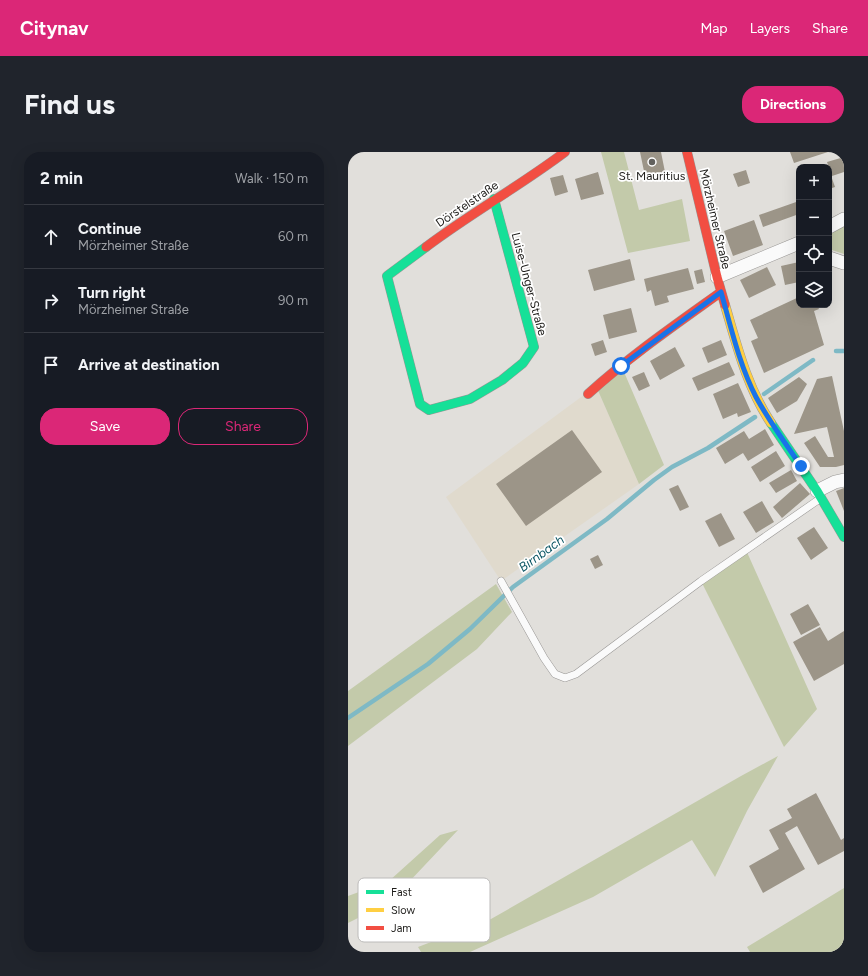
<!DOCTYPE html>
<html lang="en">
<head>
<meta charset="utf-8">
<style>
  body { margin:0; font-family:Figtree,sans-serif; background:#20242c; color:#f1f3f6 }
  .controls { position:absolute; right:12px; top:12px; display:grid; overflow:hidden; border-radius:8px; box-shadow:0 4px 16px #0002 }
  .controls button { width:36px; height:36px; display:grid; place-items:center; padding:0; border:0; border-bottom:1px solid #363941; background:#171b24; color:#f1f3f6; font:20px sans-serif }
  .stop { position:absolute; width:12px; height:12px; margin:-9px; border:3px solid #1a73e8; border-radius:50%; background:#fff }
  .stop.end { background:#1a73e8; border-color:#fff; box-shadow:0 1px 4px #0008 }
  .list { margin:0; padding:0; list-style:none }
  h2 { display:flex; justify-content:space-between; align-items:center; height:52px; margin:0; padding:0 16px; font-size:17px }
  h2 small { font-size:13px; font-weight:400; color:#9ea1a6 }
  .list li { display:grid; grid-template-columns:26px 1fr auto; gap:12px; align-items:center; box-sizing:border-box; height:64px; padding:0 16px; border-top:1px solid #363941 }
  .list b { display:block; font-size:15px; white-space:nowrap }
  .list p { margin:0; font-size:13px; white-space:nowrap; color:#9ea1a6 }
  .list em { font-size:13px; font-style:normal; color:#9ea1a6 }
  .actions { display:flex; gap:8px; padding:12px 16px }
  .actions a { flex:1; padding:9px 0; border:1px solid #db2777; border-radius:16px; text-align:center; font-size:14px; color:#db2777 }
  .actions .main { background:#db2777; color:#fff }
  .icon { flex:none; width:22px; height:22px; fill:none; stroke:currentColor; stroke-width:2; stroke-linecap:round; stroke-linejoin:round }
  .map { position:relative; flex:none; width:496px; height:800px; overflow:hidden; border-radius:16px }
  header { display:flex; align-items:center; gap:24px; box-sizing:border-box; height:56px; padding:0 20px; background:#db2777; color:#fff }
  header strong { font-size:19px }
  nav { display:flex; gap:22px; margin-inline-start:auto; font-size:14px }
  .intro { display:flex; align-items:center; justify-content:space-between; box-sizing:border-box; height:96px; padding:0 24px }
  h1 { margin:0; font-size:28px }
  .button { padding:10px 18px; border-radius:16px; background:#db2777; color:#fff; font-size:14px; font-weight:700 }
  main { display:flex; gap:24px; padding:0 24px }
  aside { flex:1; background:#171b24; border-radius:16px; box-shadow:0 4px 16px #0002 }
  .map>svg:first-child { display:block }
</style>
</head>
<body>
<header>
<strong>Citynav</strong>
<nav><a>Map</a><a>Layers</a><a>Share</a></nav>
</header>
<div class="intro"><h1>Find us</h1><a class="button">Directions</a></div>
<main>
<aside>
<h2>2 min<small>Walk · 150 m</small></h2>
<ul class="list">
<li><svg class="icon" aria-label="ahead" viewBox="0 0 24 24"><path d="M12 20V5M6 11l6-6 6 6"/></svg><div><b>Continue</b><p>Mörzheimer Straße</p></div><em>60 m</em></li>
<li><svg class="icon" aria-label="right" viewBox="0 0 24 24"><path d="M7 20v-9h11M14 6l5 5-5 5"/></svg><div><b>Turn right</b><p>Mörzheimer Straße</p></div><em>90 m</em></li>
<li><svg class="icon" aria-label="arrive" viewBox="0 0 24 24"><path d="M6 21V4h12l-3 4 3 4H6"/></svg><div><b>Arrive at destination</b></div></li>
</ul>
<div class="actions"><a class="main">Save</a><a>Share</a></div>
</aside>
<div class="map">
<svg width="496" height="800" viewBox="0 0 496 800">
  <rect width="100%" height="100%" fill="#e1dfdb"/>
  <path fill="#e0dacd" d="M248,234l43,98 -138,97 -55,-84z"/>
  <path fill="#c3caaa" d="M253,0h23l15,58 43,-11 8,42 -62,12z
    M496,72v30l-15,-5v-16z
    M273,213l43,100 -25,19 -43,-98z
    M398,398l71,159 -33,38 -83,-166z
    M148,432l16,28 -35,37 -129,97v-55z
    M430,604l-31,55 -32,66 -23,-37 -99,57 -123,55h-49l-3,-5 73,-28 250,-143z
    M110,678l-68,72 -42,21v-27l41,-15 51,-46z
    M496,736v64h-94l-3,-5z"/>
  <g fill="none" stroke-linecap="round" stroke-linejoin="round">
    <path stroke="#7eb9c5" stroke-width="4.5" d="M488,199h8
      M416,242l49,-34
      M0,566l80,-54 42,-35 43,-42 94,-68 47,-39 18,-13 36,-19 47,-31"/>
  </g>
  <path fill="#9c9588" d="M292,0h21l4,20h-3l1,6 -13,3 -1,-6 -4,1z
    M442,0h38l-34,11z
    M496,5v15l-12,4 -5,-14z
    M398,18l4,13 -12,4 -5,-13z
    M481,18l6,17 -6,2z
    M250,20l6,22 -23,6 -6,-21z
    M215,23l5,17 -13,4 -5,-18z
    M451,49v13l-36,13 -4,-12z
    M406,68l9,25 -30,11 -9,-25z
    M282,107l5,21 -41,11 -6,-21z
    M451,110v20l-14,3 -4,-19z
    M419,115l9,18 -27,13 -9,-18z
    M340,116l6,21 -27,7 2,6 -14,4 -4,-16 -4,2 -3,-13z
    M354,117l3,13 -8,2 -3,-13z
    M451,145v8h18l2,4 -5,2 10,34 -60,28 -13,-32 7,-3 -8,-18z
    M283,156l6,24 -28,7 -6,-24z
    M255,188l4,12 -12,4 -4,-12z
    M373,188l6,15 -19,8 -6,-15z
    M327,195l10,19 -25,14 -10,-19z
    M381,210l6,13 -37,16 -6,-13z
    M296,220l6,14 -11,5 -7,-14z
    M484,224l12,55v34l-8,2h-16l-16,-24 11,-7 13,21h6l-7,-30 -33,7 23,-55z
    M451,225l8,7 -10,17 -20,12 -9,-15z
    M390,231l13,29 -13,5 -1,-4 -14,6 -10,-25z
    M417,277l9,16 -26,16 -5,-8 -18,11 -9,-16 28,-17 5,8z
    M224,278l30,42 -76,54 -30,-42z
    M428,299l9,15 -25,16 -9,-15z
    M443,318l6,11 -21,12 -7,-10z
    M452,331l10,11 -28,24 -9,-11z
    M330,333l11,22 -9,4 -11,-22z
    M496,336v23l-8,-20z
    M414,349l12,21 -18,11 -13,-21z
    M373,361l14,26 -16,8 -14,-26z
    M466,375l14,21 -17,12 -14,-22z
    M250,403l5,10 -8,4 -5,-10z
    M460,452l12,21 -19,10 -11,-21z
    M472,475l8,14 16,-10v33l-30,17 -21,-39z
    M468,641l25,47 3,-2v13l-26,14 -21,-39 -12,7 20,36 -42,24 -14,-27 30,-17 -10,-19 23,-12 -5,-9z"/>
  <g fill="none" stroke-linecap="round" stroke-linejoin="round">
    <g stroke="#989694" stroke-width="8">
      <path id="lane" d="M153,429l43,77 11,16 10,4 11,-4 125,-93 120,-83"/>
    </g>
    <g stroke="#989694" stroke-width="14">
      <path id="street" d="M481,75l15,-8
        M481,106l15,5
        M369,125l82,-34
        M469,339l18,-9 9,-2"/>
    </g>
    <g stroke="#989694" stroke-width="10">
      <path id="fast" d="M78,95l-39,29 33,128 9,6 41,-11 32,-19 21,-17 11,-16 -40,-148
        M423,271l46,68 27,46"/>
    </g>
    <g stroke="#989694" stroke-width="10">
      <path id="slow" d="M377,153c12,41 22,82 46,118"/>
    </g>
    <g stroke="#989694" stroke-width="10">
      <path id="jam" d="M339,0l30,125 8,28
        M78,95c45,-34 94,-61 139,-95
        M240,242c42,-38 87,-69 133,-102"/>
    </g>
    <use href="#lane" stroke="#fafafa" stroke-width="7"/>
    <use href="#street" stroke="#fafafa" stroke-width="13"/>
    <use href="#fast" stroke="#16e098" stroke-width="9"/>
    <use href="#slow" stroke="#ffcf43" stroke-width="9"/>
    <use href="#jam" stroke="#f24e42" stroke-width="9"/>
  </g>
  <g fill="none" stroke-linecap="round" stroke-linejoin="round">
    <path stroke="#1a73e8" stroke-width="5" d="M273,214l100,-74c10,35 18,72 35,105 13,24 29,46 45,69"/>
  </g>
  <circle fill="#62615e" stroke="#fff" stroke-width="1.5" cx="304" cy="10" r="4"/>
  <g text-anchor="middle" stroke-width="3.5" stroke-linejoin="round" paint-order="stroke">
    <g font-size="12" fill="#1e1d1a" stroke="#fff">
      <text x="304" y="28">St. Mauritius</text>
    </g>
    <g font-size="12" fill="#1e1d1a" stroke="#fff">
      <text transform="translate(119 52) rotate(-34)" y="4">Dörstelstraße</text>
      <text transform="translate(367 67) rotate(77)" y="4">Mörzheimer Straße</text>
      <text transform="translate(181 132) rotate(75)" y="4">Luise-Unger-Straße</text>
    </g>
    <g font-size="13" font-style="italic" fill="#0a5563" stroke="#fff">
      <text transform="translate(193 401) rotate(-36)" y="5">Birnbach</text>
    </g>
  </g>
  <rect x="10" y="726" width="132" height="64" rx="6" fill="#fff" stroke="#bcbbba" stroke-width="1"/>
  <rect x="18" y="738" width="18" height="4" fill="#16e098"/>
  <rect x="18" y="756" width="18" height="4" fill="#ffcf43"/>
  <rect x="18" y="774" width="18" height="4" fill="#f24e42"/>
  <g font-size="11" fill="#1e1d1a">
    <text x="43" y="744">Fast</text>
    <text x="43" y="762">Slow</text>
    <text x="43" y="780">Jam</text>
  </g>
</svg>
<div class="controls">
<button>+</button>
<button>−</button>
<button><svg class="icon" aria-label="locate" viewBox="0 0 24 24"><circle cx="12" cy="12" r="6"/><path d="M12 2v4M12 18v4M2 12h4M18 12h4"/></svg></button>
<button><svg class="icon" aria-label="layers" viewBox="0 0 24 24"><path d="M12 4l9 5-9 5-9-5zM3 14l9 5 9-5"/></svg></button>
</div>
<div class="stop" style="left:273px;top:214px"></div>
<div class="stop end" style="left:453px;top:314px"></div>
</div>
</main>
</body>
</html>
